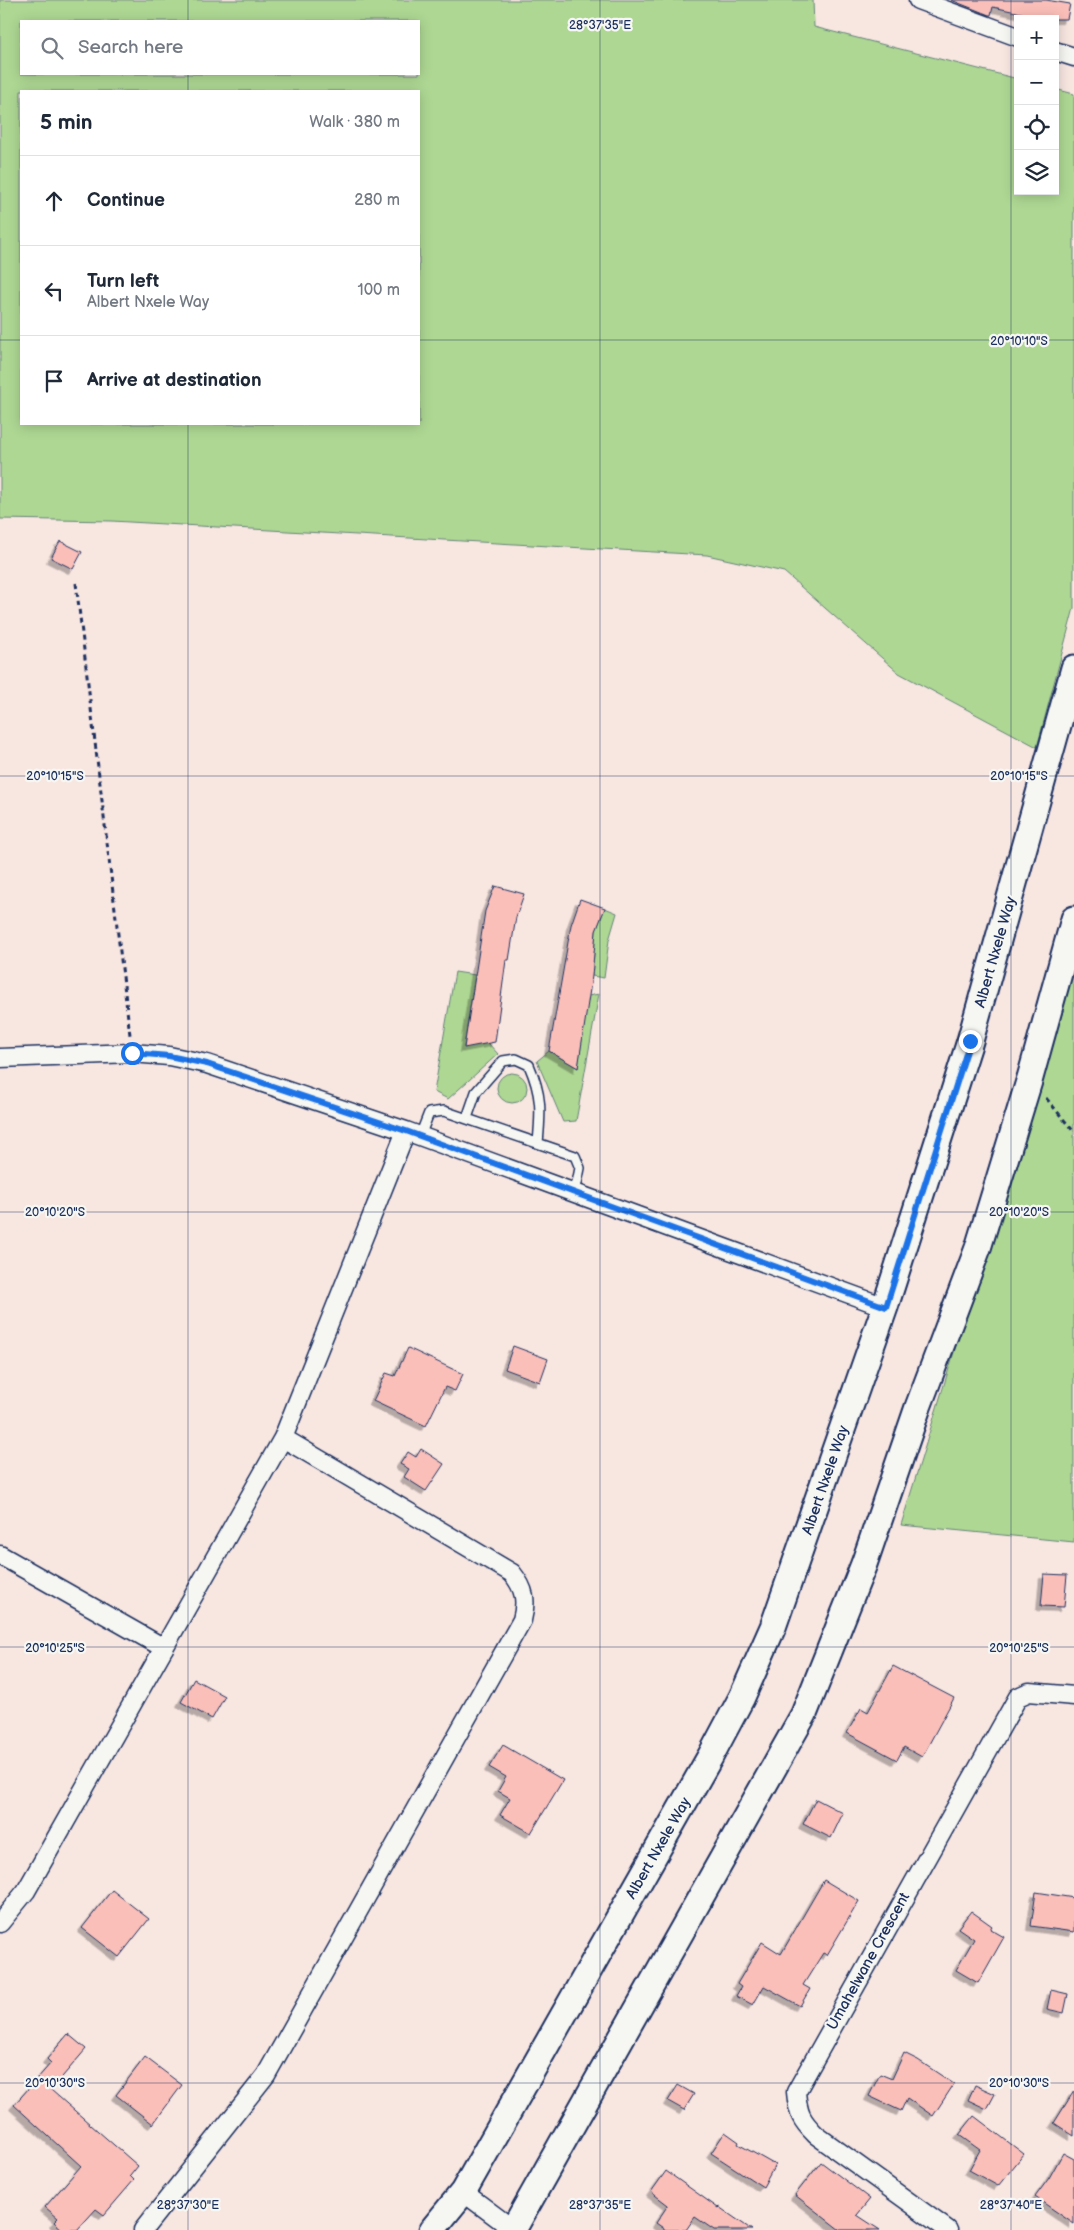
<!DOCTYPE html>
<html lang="en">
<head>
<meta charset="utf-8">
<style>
  body { margin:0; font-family:"Balsamiq Sans",sans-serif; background:#f6f6f7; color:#1f2937 }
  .controls { position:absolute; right:15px; top:15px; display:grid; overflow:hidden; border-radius:0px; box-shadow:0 2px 12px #0003 }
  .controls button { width:45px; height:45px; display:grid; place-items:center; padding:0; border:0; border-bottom:1px solid #e0e1e3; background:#fff; color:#1f2937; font:25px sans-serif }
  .stop { position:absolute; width:15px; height:15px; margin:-11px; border:4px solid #1a73e8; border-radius:50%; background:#fff }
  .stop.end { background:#1a73e8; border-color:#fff; box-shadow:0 1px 5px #0008 }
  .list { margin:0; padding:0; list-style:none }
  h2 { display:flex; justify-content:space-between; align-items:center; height:65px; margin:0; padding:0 20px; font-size:21px }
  h2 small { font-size:16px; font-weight:400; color:#747a83 }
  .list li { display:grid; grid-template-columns:32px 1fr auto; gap:15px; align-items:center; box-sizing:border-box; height:90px; padding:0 20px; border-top:1px solid #e0e1e3 }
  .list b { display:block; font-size:19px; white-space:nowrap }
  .list p { margin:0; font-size:16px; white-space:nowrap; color:#747a83 }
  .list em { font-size:16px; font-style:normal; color:#747a83 }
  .icon { flex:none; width:28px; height:28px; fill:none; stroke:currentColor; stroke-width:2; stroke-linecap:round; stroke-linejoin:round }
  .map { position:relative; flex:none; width:1074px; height:2230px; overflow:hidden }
  .search { position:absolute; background:#fff; box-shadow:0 2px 12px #0003; left:20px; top:20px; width:400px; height:55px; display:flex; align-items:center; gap:12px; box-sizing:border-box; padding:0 18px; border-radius:0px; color:#747a83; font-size:19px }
  .panel { position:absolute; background:#fff; box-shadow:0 2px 12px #0003; left:20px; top:90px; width:400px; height:335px; border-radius:0px }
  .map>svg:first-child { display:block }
</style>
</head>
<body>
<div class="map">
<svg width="1074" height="2230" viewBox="0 0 1074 2230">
  <defs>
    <filter id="shadow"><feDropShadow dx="-4.5" dy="4.5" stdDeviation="0" flood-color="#0004"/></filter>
  </defs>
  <rect width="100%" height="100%" fill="#f8e6e1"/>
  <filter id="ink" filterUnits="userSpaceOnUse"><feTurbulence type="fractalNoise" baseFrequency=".02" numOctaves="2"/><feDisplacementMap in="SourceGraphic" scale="10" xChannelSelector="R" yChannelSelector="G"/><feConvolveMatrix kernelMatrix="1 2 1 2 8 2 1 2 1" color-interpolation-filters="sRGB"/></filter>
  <g filter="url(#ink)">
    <path fill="#aed793" stroke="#648378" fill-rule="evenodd" d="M0,0h813l1,27 204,52v112h37v-102l19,5v514l-37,139 -138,-74 -115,-101 -77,-17 -595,-34 -112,-2zM419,21v53h-398v-53zM419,91v333h-398v-333z
      M605,908l12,5 -8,27 -5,38 -12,-2 4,-45z
      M1074,961v581l-173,-17z
      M455,972l20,3 -11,72 24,-4 10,11 -50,45 -14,-7z
      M599,994l-23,127 -13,1 -26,-61 12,-10 29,17 10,-72z
      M497 1088a15 15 0 1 1 30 0a15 15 0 1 1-30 0Z"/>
    <path fill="#fbbfb9" stroke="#1b2f5e" filter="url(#shadow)" d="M951,0h95l24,4 -3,15h-38l1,-4 -37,-8 -2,8h-2z
      M60,541l22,11 -9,17 -22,-11z
      M495,886l29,8 -8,23 -7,43h-3l-11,82 -31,6 21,-137z
      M580,899l25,9 -9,23 -4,45 -14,92 -29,-17 22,-126z
      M513,1346l35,13 -8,23 -35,-13z
      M408,1348l55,26 -8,17 -10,-4 -19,39 -53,-25 13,-28 9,3z
      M421,1449l23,15 -18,27 -22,-14 5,-8 -9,-5 8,-12 8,5z
      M1044,1574l23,1 -3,32 -23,-1z
      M893,1666l61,32 -32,59 -18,-10 -7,13 -50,-27 14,-25 7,4z
      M194,1679l31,17 -13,23 -31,-17z
      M503,1745l60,35 -32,53 -31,-18 10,-17 -12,-7 8,-14 -17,-10z
      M816,1799l27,14 -12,25 -28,-14z
      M824,1880l35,21 -32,54 -4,-2 -20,32 7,4 -10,17 -36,-20 -11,19 -17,-9 5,-9 -4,-3 25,-42 19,12z
      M112,1890l37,29 -30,38 -37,-29z
      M1036,1892l38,6v34l-43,-6z
      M971,1911l21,15 -2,3 14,8 -26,46 -22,-13 18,-31 -16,-11z
      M1051,1990l17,4 -4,19 -17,-4z
      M68,2034l18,15 -35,41 87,76 -8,10 4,4 -30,35 -8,-6 -19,21h-14l-9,-8 4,-4 -13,-11 36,-41 -67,-61 37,-42 -4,-4z
      M904,2053l14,7 36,24 -21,32 -26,-18 -6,13 -32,-15 11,-22 12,5z
      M145,2057l37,28 -29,39 -37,-29z
      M678,2085l16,9 -10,16 -16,-9z
      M975,2085l20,9 -8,15 -19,-9z
      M1074,2091v45l-20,-13z
      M974,2116l50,38 -26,32 -29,-16 11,-20 -21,-15z
      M725,2132l14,10 -1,2 37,21 -12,22 -52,-34z
      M1063,2153l11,6v65l-39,-27 14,-19z
      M821,2162l49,37 -13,16 23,15h-40l-45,-35z
      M666,2171l52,37 1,-1 33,23h-38l-19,-13 -9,13h-20l-10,-7 12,-18 -17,-13z"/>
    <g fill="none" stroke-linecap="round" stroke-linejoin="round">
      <g stroke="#1b2f5e" stroke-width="12">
        <path id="lane" d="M467,1118l9,-26 27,-31 13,-2 13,6c13,30 12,46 9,78
          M420,1136l9,-23 15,-2 131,45 5,12 -5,25"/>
      </g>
      <g stroke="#1b2f5e" stroke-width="21">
        <path id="street" d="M918,0l100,37
          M1055,51l19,6
          M0,1058l132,-5 37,3 38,8 199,67 479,176
          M0,1555l164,93
          M0,1923l26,-32 257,-453 123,-307
          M463,2192l51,38
          M143,2230l123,-155 256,-455c5,-19 3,-31 -10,-47l-229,-135
          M948,2230l-132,-95c-15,-15 -18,-21 -20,-43l222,-395 11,-5 45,4"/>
      </g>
      <g stroke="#1b2f5e" stroke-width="29">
        <path id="secondary" d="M432,2230l31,-38 247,-435 32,-60 31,-70 112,-320 85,-266 104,-373
          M513,2230l291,-516 60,-150 54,-157 60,-159 52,-170 44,-159"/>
      </g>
      <path stroke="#1b2f5e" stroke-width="3" stroke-dasharray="5 4" stroke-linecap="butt" d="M76,583l54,452
        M1046,1098l28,34"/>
      <use href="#lane" stroke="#f6f6f2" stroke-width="9"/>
      <use href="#street" stroke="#f6f6f2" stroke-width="18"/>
      <use href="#secondary" stroke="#f6f6f2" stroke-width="25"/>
    </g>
  </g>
  <g fill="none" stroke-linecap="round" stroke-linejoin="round" filter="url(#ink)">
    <path stroke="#1a73e8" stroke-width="6" d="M132,1053l37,3 38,8 199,67 480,176 84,-266"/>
  </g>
  <path fill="none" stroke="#1b2f5e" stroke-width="1" stroke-opacity="0.45" d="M188,0v21M600,0v2230M1011,0v2230M188,74v17M0,340h21M419,340h655M188,424v1806M0,776h1074M0,1212h1074M0,1647h1074M0,2083h1074"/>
  <g text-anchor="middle" stroke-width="4.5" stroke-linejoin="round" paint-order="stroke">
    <g font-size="15" fill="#1b2f5e" stroke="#f6f6f2">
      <text transform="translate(995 952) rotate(-74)" y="5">Albert Nxele Way</text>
      <text transform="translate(825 1480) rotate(-71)" y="5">Albert Nxele Way</text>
      <text transform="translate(658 1848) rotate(-60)" y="5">Albert Nxele Way</text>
      <text transform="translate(868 1961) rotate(-61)" y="5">Umahelwane Crescent</text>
    </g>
  </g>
  <g font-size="12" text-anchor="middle" fill="#1b2f5e" stroke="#f6f6f2" stroke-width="4.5" stroke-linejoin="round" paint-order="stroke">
    <text x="600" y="29">28°37'35"E</text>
    <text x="1019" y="345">20°10'10"S</text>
    <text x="55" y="780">20°10'15"S</text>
    <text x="1019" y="780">20°10'15"S</text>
    <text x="55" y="1216">20°10'20"S</text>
    <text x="1019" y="1216">20°10'20"S</text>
    <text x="55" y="1652">20°10'25"S</text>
    <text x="1019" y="1652">20°10'25"S</text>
    <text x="55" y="2087">20°10'30"S</text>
    <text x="1019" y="2087">20°10'30"S</text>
    <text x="188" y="2209">28°37'30"E</text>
    <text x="600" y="2209">28°37'35"E</text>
    <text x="1011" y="2209">28°37'40"E</text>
  </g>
</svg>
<div class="controls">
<button>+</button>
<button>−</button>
<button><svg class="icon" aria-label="locate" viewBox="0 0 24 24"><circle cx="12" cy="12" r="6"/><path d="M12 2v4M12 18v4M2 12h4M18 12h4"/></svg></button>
<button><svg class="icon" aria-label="layers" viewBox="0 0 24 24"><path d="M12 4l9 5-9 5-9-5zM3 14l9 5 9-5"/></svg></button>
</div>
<div class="stop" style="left:132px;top:1053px"></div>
<div class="stop end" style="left:970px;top:1041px"></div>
<div class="search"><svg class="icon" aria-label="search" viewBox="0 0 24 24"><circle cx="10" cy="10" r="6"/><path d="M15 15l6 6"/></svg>Search here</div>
<section class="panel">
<h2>5 min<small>Walk · 380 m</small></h2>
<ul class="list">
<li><svg class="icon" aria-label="ahead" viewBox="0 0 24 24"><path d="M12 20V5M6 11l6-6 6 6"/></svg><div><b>Continue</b></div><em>280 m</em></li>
<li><svg class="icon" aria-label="left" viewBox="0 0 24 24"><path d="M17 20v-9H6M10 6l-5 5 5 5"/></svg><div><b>Turn left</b><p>Albert Nxele Way</p></div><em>100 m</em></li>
<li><svg class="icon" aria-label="arrive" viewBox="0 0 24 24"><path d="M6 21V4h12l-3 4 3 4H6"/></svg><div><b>Arrive at destination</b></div></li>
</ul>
</section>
</div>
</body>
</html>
